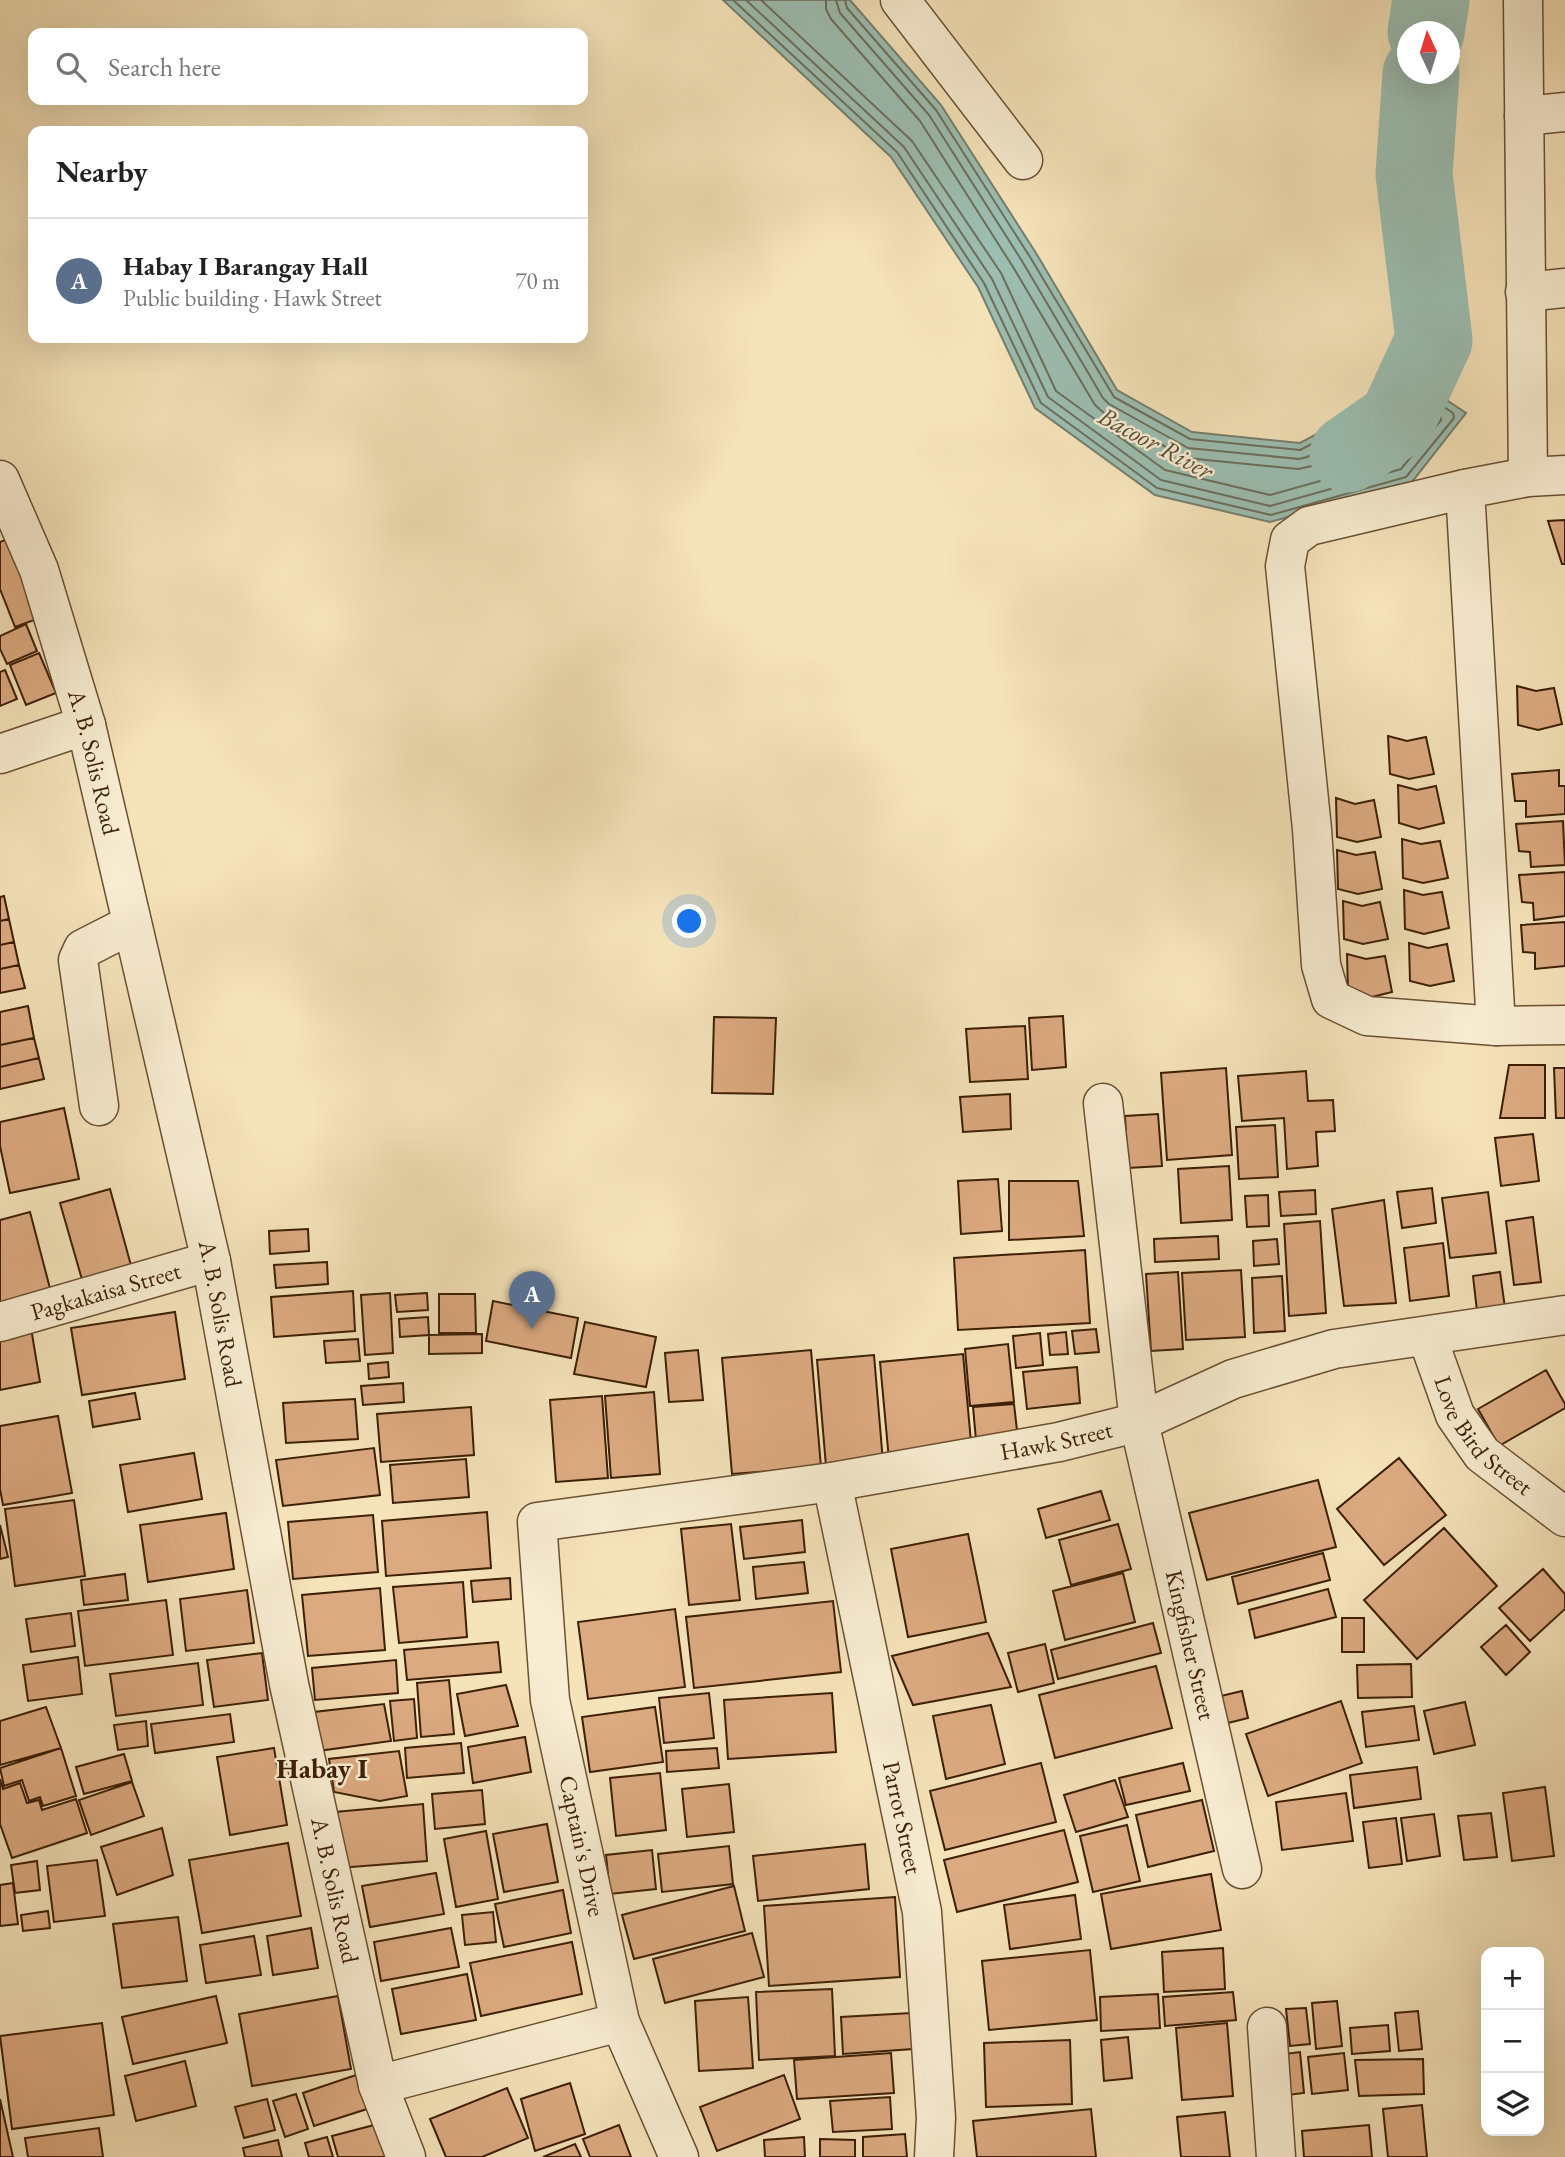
<!DOCTYPE html>
<html lang="en">
<head>
<meta charset="utf-8">
<style>
  body { margin:0; font-family:"EB Garamond",serif; background:#f2f2f2; color:#222 }
  .controls { position:absolute; right:21px; bottom:21px; display:grid; overflow:hidden; border-radius:14px; box-shadow:0 7px 28px #0002 }
  .controls button { width:63px; height:63px; display:grid; place-items:center; padding:0; border:0; border-bottom:2px solid #e0e0e0; background:#fff; color:#222; font:35px sans-serif }
  .compass { position:absolute; left:1397px; top:21px; width:63px; height:63px; border-radius:50%; background:#fff; box-shadow:0 7px 28px #0002; rotate:356deg }
  .you { position:absolute; left:690px; top:922px; width:24px; height:24px; margin:-18px; border:5px solid #fff; border-radius:50%; background:#1a73e8; box-shadow:0 0 0 10px #1a73e833 }
  .badge { display:grid; place-items:center; width:46px; height:46px; border-radius:50%; background:#0b8043; color:#fff; font-size:23px; font-weight:700 }
  .pin { position:absolute; translate:-50% -58px; filter:drop-shadow(0 2px 4px #0008) }
  .pin::after { content:''; position:absolute; top:37px; width:24px; height:21px; background:inherit; clip-path:polygon(0 0,100% 0,50% 100%) }
  .list { margin:0; padding:0; list-style:none }
  h2 { display:flex; justify-content:space-between; align-items:center; height:91px; margin:0; padding:0 28px; font-size:30px }
  h2 small { font-size:23px; font-weight:400; color:#767676 }
  .list li { display:grid; grid-template-columns:46px 1fr auto; gap:21px; align-items:center; box-sizing:border-box; height:126px; padding:0 28px; border-top:2px solid #e0e0e0 }
  .list b { display:block; font-size:26px; white-space:nowrap }
  .list p { margin:0; font-size:23px; white-space:nowrap; color:#767676 }
  .list em { font-size:23px; font-style:normal; color:#767676 }
  .icon { flex:none; width:38px; height:38px; fill:none; stroke:currentColor; stroke-width:2; stroke-linecap:round; stroke-linejoin:round }
  .map { position:relative; flex:none; width:1565px; height:2157px; overflow:hidden }
  .search { position:absolute; background:#fff; box-shadow:0 7px 28px #0002; left:28px; top:28px; width:560px; height:77px; display:flex; align-items:center; gap:18px; box-sizing:border-box; padding:0 24px; border-radius:14px; color:#767676; font-size:26px }
  .panel { position:absolute; background:#fff; box-shadow:0 7px 28px #0002; left:28px; top:126px; width:560px; height:217px; border-radius:14px }
  .map>svg:first-child { display:block }
</style>
</head>
<body>
<div class="map">
<svg width="1565" height="2157" viewBox="0 0 1565 2157">
  <rect width="100%" height="100%" fill="#f5e3ba"/>
  <filter id="stains"><feTurbulence type="fractalNoise" baseFrequency=".00286" numOctaves="4"/><feColorMatrix values="0 0 0 0 .2 0 0 0 0 .09 0 0 0 0 .02 0 0 0 .5 -.17"/></filter>
  <radialGradient id="worn" r=".72"><stop offset=".6" stop-color="#630" stop-opacity="0"/><stop offset="1" stop-color="#630" stop-opacity=".3"/></radialGradient>
  <path fill="#9cbeb2" stroke="#767e6d" stroke-width="2" d="M723,0h127l91,105 95,148 81,137 75,42 108,11 64,-34 39,-38 63,42 -55,70 -141,39 -115,-27 -120,-87 -57,-121 -87,-130z"/>
  <g fill="none" stroke-linecap="round" stroke-linejoin="round">
    <path stroke="#6c6e5c" stroke-width="2" d="M733,0l164,152 87,131 57,120 116,85 114,27 135,-38 48,-59 -1,-5 -49,-32 -36,34 -68,35 -110,-11 -76,-42 -84,-140 -94,-147 -89,-102 -2,-8
      M746,0l158,147 88,132 56,118 113,83 109,26 131,-37 40,-49 -1,-5 -36,-23 -31,30 -66,35 -8,2 -111,-11 -79,-44 -6,-6 -81,-137 -93,-146 -89,-102 -4,-13
      M761,0l151,141 89,132 55,118 109,79 105,25 125,-35 31,-38 -1,-5 -20,-11 -28,26 -65,34 -14,3 -112,-11 -82,-45 -9,-8 -82,-138 -93,-146 -89,-102 -5,-10v-9"/>
    <path stroke="#9cbeb2" stroke-width="77" d="M1426,32l5,-32
      M1348,454l49,-34 37,-80 -20,-166 7,-100"/>
  </g>
  <path fill="#dcaa81" stroke="#3d1f05" stroke-width="2" d="M1565,520v44h-3l-14,-43z
    M18,535l30,80 -33,12 -15,-38v-47z
    M26,624l11,27 -30,13 -7,-15v-13z
    M39,653l17,40 -30,12 -16,-40z
    M5,670l12,29 -17,7v-34z
    M1517,686l19,5 18,-3 8,36 -24,6 -20,-5z
    M1388,736l19,5 19,-4 8,37 -25,5 -19,-5z
    M1559,770v16h6v28l-39,3v-16h-11l-3,-27z
    M1398,785l19,5 19,-4 8,37 -25,6 -20,-6z
    M1336,798l19,6 19,-4 7,37 -24,5 -20,-5z
    M1563,821l2,44 -34,2 -1,-15 -11,-1 -3,-27z
    M1402,839l19,5 19,-3 8,37 -25,5 -20,-5z
    M1337,850l19,5 19,-3 7,37 -24,5 -20,-5z
    M1565,872v44l-31,4 -1,-17 -11,-1 -3,-27z
    M1404,890l19,5 19,-3 7,36 -25,6 -19,-5z
    M4,896l5,23 -9,2v-24z
    M1343,901l19,5 18,-4 8,37 -25,5 -19,-5z
    M9,919l5,23 -14,3v-24z
    M1565,922v44l-30,3v-16l-12,-1 -2,-27z
    M14,942l5,23 -19,4v-24z
    M1409,943l19,5 19,-4 7,37 -24,5 -20,-5z
    M1347,954l19,5 19,-3 7,36 -24,6 -20,-5z
    M19,965l6,23 -25,5v-24z
    M28,1006l6,32 -34,7v-33z
    M1063,1016l3,51 -34,3 -3,-52z
    M714,1017l62,1 -3,76 -61,-1z
    M1025,1026l3,53 -58,3 -4,-53z
    M34,1038l5,20 -39,9v-22z
    M39,1058l5,21 -44,10v-22z
    M1509,1065h36v53h-45z
    M1226,1068l6,87 -65,5 -6,-87z
    M1554,1068h11v50h-9z
    M1306,1071l2,30 25,-1 2,31 -19,1 2,34 -31,3 -3,-51 -42,3 -4,-45z
    M1010,1094l1,35 -48,3 -3,-35z
    M64,1108l15,71 -69,14 -10,-47v-24z
    M1158,1114l4,52 -34,2 -3,-52z
    M1275,1125l3,52 -39,2 -3,-52z
    M1533,1134l6,47 -38,5 -6,-48z
    M1229,1166l3,54 -51,3 -3,-54z
    M998,1179l4,52 -41,3 -3,-53z
    M1009,1181h69l6,55 -75,4z
    M1432,1188l4,35 -34,5 -5,-36z
    M110,1189l22,80 -49,14 -23,-80z
    M1315,1190l1,24 -35,2 -2,-24z
    M1488,1192l8,61 -46,5 -8,-60z
    M1268,1195l1,31 -22,1 -2,-31z
    M1384,1200l12,103 -52,3 -12,-97z
    M30,1212l22,84 -52,13v-89z
    M1533,1217l8,65 -27,3 -8,-64z
    M1320,1221l6,92 -37,3 -5,-92z
    M308,1229l1,22 -39,3 -1,-23z
    M1218,1236l1,23 -64,3 -1,-23z
    M1277,1239l2,25 -25,2 -1,-25z
    M1443,1243l6,53 -39,5 -6,-53z
    M1085,1250l5,73 -132,7 -4,-72z
    M327,1262l1,22 -52,4 -2,-23z
    M1241,1270l4,67 -59,3 -4,-67z
    M1178,1272l5,77 -32,2 -5,-77z
    M1500,1272l5,36 -28,3 -4,-35z
    M1282,1276l3,55 -31,2 -2,-55z
    M353,1291l2,40 -81,6 -3,-40z
    M390,1293l3,60 -28,2 -4,-60z
    M427,1293l1,17 -31,2 -2,-17z
    M439,1294h36l1,39h-37z
    M493,1301l85,17 -7,40 -85,-17z
    M175,1312l10,67 -103,16 -11,-67z
    M428,1317l1,18 -29,2 -1,-18z
    M585,1322l71,15 -10,50 -72,-13z
    M31,1328l9,54 -40,8v-57z
    M1096,1329l3,23 -24,2 -3,-23z
    M1066,1332l2,22 -18,1 -2,-21z
    M1040,1333l3,32 -27,3 -3,-32z
    M482,1334v19l-53,1v-19z
    M358,1339l2,22 -34,2 -2,-22z
    M1008,1344l6,58 -44,4 -5,-57z
    M698,1350l5,50 -34,2 -4,-49z
    M811,1350l10,117 -89,7 -10,-116z
    M963,1354l9,99 -83,7 -9,-98z
    M874,1355l9,107 -57,4 -9,-106z
    M388,1362l1,15 -20,2 -1,-15z
    M1077,1367l3,36 -53,6 -4,-37z
    M1546,1370l19,34v4l-66,38 -21,-37z
    M403,1383l1,19 -41,3 -2,-19z
    M654,1392l6,82 -49,4 -6,-82z
    M135,1393l5,26 -47,8 -4,-26z
    M602,1396l6,82 -52,4 -6,-82z
    M355,1399l3,40 -72,4 -3,-40z
    M1014,1404l5,44 -42,3 -4,-44z
    M471,1407l3,48 -93,7 -4,-48z
    M58,1416l14,77 -69,12 -3,-16v-63z
    M374,1448l6,47 -97,11 -7,-46z
    M194,1453l8,46 -74,13 -8,-47z
    M1399,1458l47,57 -62,50 -47,-56z
    M466,1459l3,38 -76,6 -3,-38z
    M1318,1480l18,67 -129,33 -18,-67z
    M1101,1491l9,29 -64,18 -8,-29z
    M74,1500l11,76 -70,10 -10,-77z
    M487,1512l4,56 -105,8 -4,-55z
    M226,1513l8,56 -86,13 -8,-57z
    M373,1515l5,57 -85,7 -5,-57z
    M802,1520l3,32 -61,7 -4,-32z
    M731,1524l9,76 -51,5 -8,-76z
    M1118,1524l13,45 -60,16 -12,-45z
    M0,1525l8,32 -8,2z
    M1444,1528l53,58 -80,73 -53,-59z
    M968,1534l18,88 -78,15 -17,-88z
    M1323,1553l7,27 -92,24 -6,-27z
    M804,1562l4,31 -52,6 -3,-32z
    M1543,1569l22,25v15l-35,32 -31,-33z
    M1123,1573l12,49 -70,18 -12,-49z
    M125,1574l3,26 -44,5 -3,-25z
    M510,1578l1,21 -38,3 -2,-21z
    M463,1582l4,55 -68,6 -6,-56z
    M380,1588l5,62 -77,6 -6,-61z
    M1328,1589l8,28 -81,21 -6,-28z
    M247,1590l7,53 -68,8 -6,-52z
    M166,1600l7,55 -88,11 -7,-55z
    M833,1601l8,71 -147,16 -8,-71z
    M675,1609l10,78 -97,12 -10,-77z
    M71,1613l4,33 -44,6 -5,-33z
    M1342,1618h22v34h-22z
    M1153,1623l8,30 -103,26 -7,-29z
    M1506,1625l24,27 -24,23 -25,-28z
    M988,1633l23,54 -98,18 -21,-49z
    M498,1642l3,30 -94,8 -3,-30z
    M1045,1644l9,39 -36,9 -10,-39z
    M262,1653l6,47 -54,7 -7,-47z
    M78,1657l4,37 -54,7 -5,-36z
    M396,1660l2,33 -83,7 -3,-32z
    M198,1663l5,42 -87,11 -6,-42z
    M1411,1664l1,33 -54,1 -1,-33z
    M1156,1666l16,62 -117,30 -16,-63z
    M449,1680l5,54 -33,3 -4,-54z
    M506,1685l12,41 -53,10 -8,-42z
    M1242,1691l6,27 -20,5 -7,-27z
    M709,1693l5,45 -50,5 -5,-45z
    M832,1693l4,59 -108,7 -4,-59z
    M414,1699l3,39 -23,3 -4,-40z
    M1341,1701l21,62 -94,33 -22,-62z
    M1465,1702l10,43 -41,9 -10,-43z
    M384,1704l7,37 -73,10 -4,-39z
    M991,1705l14,59 -59,15 -13,-63z
    M1414,1706l5,34 -53,7 -4,-35z
    M46,1707l15,41 -61,17v-44z
    M655,1707l8,55 -73,10 -8,-55z
    M230,1714l4,28 -79,11 -4,-29z
    M146,1721l2,25 -30,4 -4,-25z
    M525,1737l6,35 -58,11 -5,-36z
    M461,1743l3,30 -57,5 -2,-30z
    M61,1748l15,48 -33,10 -3,-9 -11,4 -7,-21 -18,6 -4,-18z
    M274,1748l13,77 -57,10 -13,-78z
    M717,1748l2,20 -52,4 -1,-21z
    M399,1751l8,45 -27,5 -46,-9 -5,-33z
    M124,1754l8,27 -48,13 -8,-27z
    M1041,1763l15,59 -111,28 -15,-59z
    M1183,1763l7,28 -64,14 -7,-27z
    M1417,1767l4,32 -67,9 -4,-33z
    M660,1773l6,57 -50,6 -6,-58z
    M0,1779l3,10 17,-6 7,20 12,-3 3,10 34,-11 11,34 -75,25 -12,-34z
    M1115,1780l13,37 -52,15 -12,-37z
    M132,1782l12,34 -53,19 -12,-35z
    M729,1784l5,48 -47,5 -5,-48z
    M1545,1787l9,69 -42,5 -9,-68z
    M482,1790l3,34 -50,5 -3,-35z
    M1346,1793l7,48 -71,9 -6,-48z
    M1202,1800l12,51 -66,16 -12,-52z
    M423,1804l4,57 -88,7 -4,-56z
    M1491,1813l6,44 -33,3 -6,-44z
    M1434,1814l6,42 -33,5 -6,-43z
    M1396,1818l6,46 -33,4 -6,-46z
    M547,1824l11,58 -54,10 -11,-58z
    M1127,1825l13,56 -47,11 -13,-56z
    M162,1828l11,47 -56,20 -16,-48z
    M1064,1830l14,52 -121,30 -13,-52z
    M486,1831l12,68 -42,8 -12,-68z
    M288,1843l13,73 -99,17 -13,-73z
    M865,1844l4,45 -111,12 -5,-45z
    M729,1846l4,38 -71,8 -4,-38z
    M652,1850l4,39 -46,5 -4,-39z
    M97,1860l8,56 -51,6 -7,-56z
    M37,1861l3,29 -25,3 -4,-28z
    M436,1873l8,41 -74,13 -8,-41z
    M1211,1874l10,56 -110,19 -10,-55z
    M13,1883l5,41 -18,2v-41z
    M734,1886l11,45 -111,28 -12,-44z
    M563,1890l8,43 -67,14 -9,-43z
    M1075,1895l6,44 -71,10 -6,-44z
    M895,1897l5,80 -131,9 -5,-80z
    M48,1911l2,17 -27,3 -2,-16z
    M493,1912l3,30 -31,3 -3,-30z
    M178,1917l9,64 -65,7 -9,-64z
    M311,1928l7,40 -45,7 -6,-39z
    M451,1928l8,39 -78,14 -7,-39z
    M752,1933l12,44 -99,26 -12,-44z
    M254,1936l7,39 -55,8 -6,-38z
    M572,1942l10,52 -101,22 -11,-53z
    M1223,1948l2,41 -61,3 -2,-40z
    M1090,1950l7,70 -108,10 -7,-69z
    M467,1974l9,46 -75,14 -9,-45z
    M832,1989l3,67 -76,4 -3,-68z
    M1233,1992l3,28 -71,6 -2,-29z
    M1158,1994l2,34 -59,3 -1,-34z
    M216,1996l11,47 -94,21 -11,-47z
    M338,1996l13,73 -99,17 -13,-72z
    M748,1997l5,71 -54,3 -4,-70z
    M1337,2001l5,45 -26,3 -4,-46z
    M1306,2008l4,36 -20,2 -4,-37z
    M1418,2011l4,38 -23,2 -4,-38z
    M911,2013l2,36 -70,5 -2,-37z
    M102,2023l12,92 -102,14 -12,-93z
    M1227,2023l6,73 -51,4 -6,-72z
    M1388,2025l2,26 -38,3 -2,-26z
    M1128,2037l4,41 -28,3 -3,-41z
    M1070,2040l2,64 -86,3 -2,-64z
    M1300,2052l4,41 -24,3 -4,-41z
    M891,2053l3,40 -97,6 -3,-39z
    M1344,2053l4,37 -36,4 -4,-37z
    M1423,2059l1,35 -65,2 -4,-36z
    M185,2061l11,45 -60,15 -11,-45z
    M356,2075l11,34 -53,17 -11,-33z
    M784,2075l16,44 -83,32 -17,-44z
    M570,2083l15,51 -50,17 -14,-52z
    M507,2088l21,50 -46,19h-36l-16,-38z
    M296,2094l12,35 -23,8 -12,-36z
    M890,2097l2,32 -59,3 -3,-31z
    M0,2099l13,58h-13z
    M267,2099l8,31 -31,8 -9,-31z
    M1422,2105l5,52h-39l-5,-48z
    M1091,2109l5,48h-119l-4,-36z
    M1225,2112l5,45h-49l-4,-40z
    M378,2124l10,33h-50l-6,-21z
    M619,2125l12,32h-41l-7,-18z
    M1369,2125l3,32h-68l-2,-26z
    M99,2128l4,29h-75l-3,-19z
    M905,2134l2,23h-44v-20z
    M327,2137l6,20h-24l-4,-14z
    M804,2137l1,20h-40l-1,-17z
    M820,2139l35,1v17h-35z
    M278,2140l4,17h-37l-2,-9z
    M575,2144l6,13h-38z"/>
  <g fill="none" stroke-linecap="round" stroke-linejoin="round">
    <g stroke="#6b5032" stroke-width="41">
      <g id="minor">
        <path d="M900,0l123,160"/>
        <path d="M1523,0l5,477"/>
        <path d="M1524,116l41,-4"/>
        <path d="M1525,292l40,-4"/>
        <path id="s1" d="M0,480l39,90 47,155 125,536 78,423 89,401 28,72"/>
        <path d="M1465,489l-156,37 -19,14 -5,26 27,263 9,136 10,34 36,17 129,10 69,-1"/>
        <path d="M0,754l86,-29"/>
        <path d="M1496,1026l-31,-537 63,-12 37,-2"/>
        <path id="s2" d="M1103,1103l36,319 103,447"/>
        <path d="M99,1106l-21,-146 5,-11 49,-25"/>
        <path id="s3" d="M0,1322l211,-61"/>
        <path id="s4" d="M1427,1336l28,79 27,39 83,63"/>
        <path id="s5" d="M832,1482l90,430 14,206 -2,39"/>
        <path d="M1267,2027l9,130"/>
        <path d="M378,2085l242,-63"/>
        <path id="s6" d="M679,2157l-59,-135 -70,-322 -13,-178 295,-40 227,-40 80,-20 94,-43 101,-30 231,-34"/>
      </g>
    </g>
    <use href="#minor" stroke="#f8edd2" stroke-width="38"/>
  </g>
  <g text-anchor="middle" stroke-width="5" stroke-linejoin="round" paint-order="stroke">
    <g font-size="24" fill="#3d1f05" stroke="#f8edd2">
      <text dy="8" stroke="none"><textPath href="#s1" startOffset="298">A. B. Solis Road</textPath></text>
      <text dy="8" stroke="none"><textPath href="#s3" startOffset="110">Pagkakaisa Street</textPath></text>
      <text dy="8" stroke="none"><textPath href="#s1" startOffset="864">A. B. Solis Road</textPath></text>
      <text dy="8" stroke="none"><textPath href="#s4" startOffset="117">Love Bird Street</textPath></text>
      <text dy="8" stroke="none"><textPath href="#s6" startOffset="1181">Hawk Street</textPath></text>
      <text dy="8" stroke="none"><textPath href="#s2" startOffset="550">Kingfisher Street</textPath></text>
      <text dy="8" stroke="none"><textPath href="#s5" startOffset="343">Parrot Street</textPath></text>
      <text transform="translate(582 1846) rotate(78)" y="8">Captain's Drive</text>
      <text dy="8" stroke="none"><textPath href="#s1" startOffset="1452">A. B. Solis Road</textPath></text>
    </g>
    <g font-size="26" font-style="italic" fill="#5a4f39" stroke="#f8edd2">
      <text transform="translate(1156 443) rotate(28)" y="9">Bacoor River</text>
    </g>
    <g font-size="28" font-weight="bold" fill="#3d1f05" stroke="#f8edd2">
      <text x="322" y="1778">Habay I</text>
    </g>
  </g>
  <rect width="100%" height="100%" filter="url(#stains)"/>
  <rect width="100%" height="100%" fill="url(#worn)"/>
</svg>
<div class="controls">
<button>+</button>
<button>−</button>
<button><svg class="icon" aria-label="layers" viewBox="0 0 24 24"><path d="M12 4l9 5-9 5-9-5zM3 14l9 5 9-5"/></svg></button>
</div>
<svg class="compass" viewBox="-18 -18 36 36"><path d="M0-13l5 13h-10z" fill="#e53935"/><path d="M0 13l5-13h-10z" fill="#767676"/></svg>
<div class="you"></div>
<div class="pin badge" style="left:532px;top:1329px;background:#5c6f8a">A</div>
<div class="search"><svg class="icon" aria-label="search" viewBox="0 0 24 24"><circle cx="10" cy="10" r="6"/><path d="M15 15l6 6"/></svg>Search here</div>
<section class="panel">
<h2>Nearby<small></small></h2>
<ul class="list">
<li><span class="badge" style="background:#5c6f8a">A</span><div><b>Habay I Barangay Hall</b><p>Public building · Hawk Street</p></div><em>70 m</em></li>
</ul>
</section>
</div>
</body>
</html>
